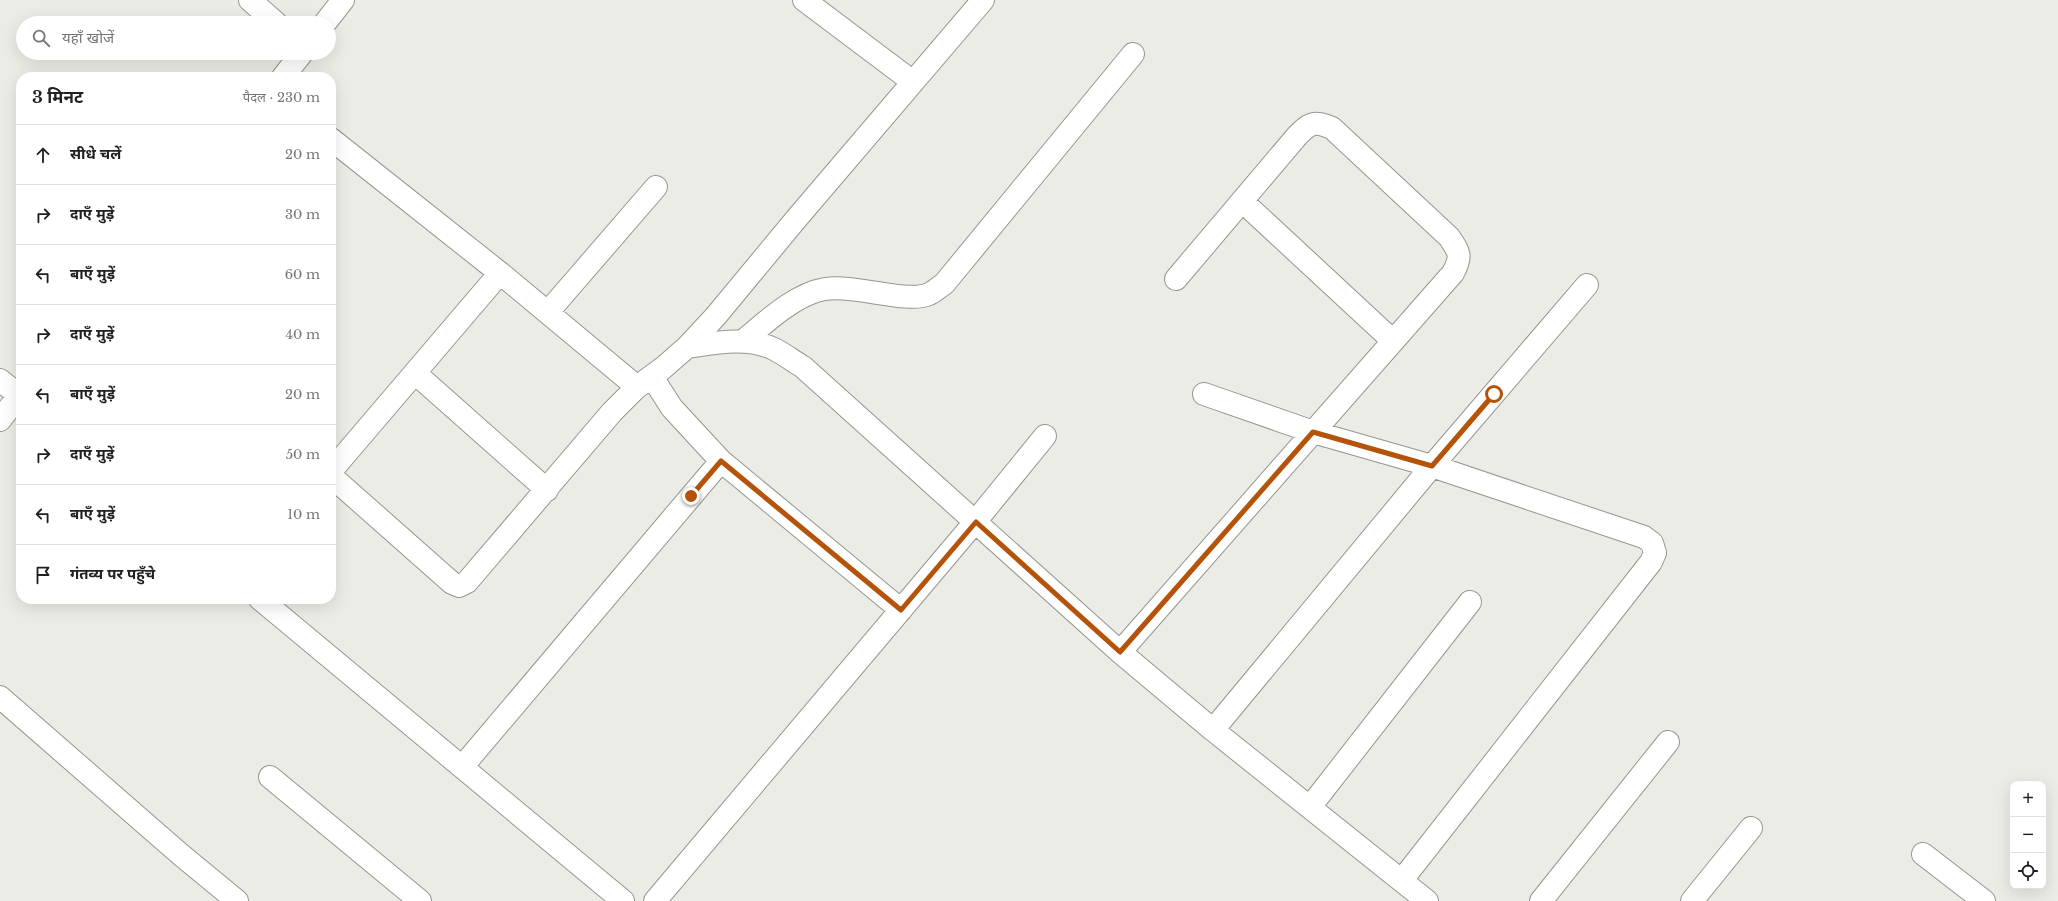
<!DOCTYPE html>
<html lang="hi">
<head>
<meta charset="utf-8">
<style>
  body { margin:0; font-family:"Libre Baskerville","Noto Sans Devanagari",serif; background:#f6f6f6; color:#202124 }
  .controls { position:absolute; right:12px; bottom:12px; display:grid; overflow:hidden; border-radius:8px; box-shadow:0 4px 16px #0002 }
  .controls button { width:36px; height:36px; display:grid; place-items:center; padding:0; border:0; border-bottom:1px solid #e0e0e0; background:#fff; color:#202124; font:20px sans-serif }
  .stop { position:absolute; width:12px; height:12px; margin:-9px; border:3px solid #b45309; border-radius:50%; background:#fff }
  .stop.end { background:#b45309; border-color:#fff; box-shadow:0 1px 4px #0008 }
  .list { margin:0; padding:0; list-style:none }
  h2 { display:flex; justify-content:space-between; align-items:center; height:52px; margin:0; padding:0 16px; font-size:17px }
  h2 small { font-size:13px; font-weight:400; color:#757577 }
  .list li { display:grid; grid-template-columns:26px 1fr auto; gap:12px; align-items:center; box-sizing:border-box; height:60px; padding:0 16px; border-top:1px solid #e0e0e0 }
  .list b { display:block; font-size:15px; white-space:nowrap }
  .list em { font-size:13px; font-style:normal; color:#757577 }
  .icon { flex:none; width:22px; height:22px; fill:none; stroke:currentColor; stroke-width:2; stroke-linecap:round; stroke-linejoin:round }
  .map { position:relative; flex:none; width:2058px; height:901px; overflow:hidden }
  .search { position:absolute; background:#fff; box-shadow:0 4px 16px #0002; left:16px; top:16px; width:320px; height:44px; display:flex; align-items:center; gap:10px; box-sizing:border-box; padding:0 14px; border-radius:22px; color:#757577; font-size:15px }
  .panel { position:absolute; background:#fff; box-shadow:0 4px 16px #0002; left:16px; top:72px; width:320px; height:532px; border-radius:16px }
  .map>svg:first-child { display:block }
</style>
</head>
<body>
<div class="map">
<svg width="2058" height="901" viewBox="0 0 2058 901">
  <rect width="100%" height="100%" fill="#ebece5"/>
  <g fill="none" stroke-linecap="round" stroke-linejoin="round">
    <g stroke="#959690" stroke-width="24">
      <path id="minor" d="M250,0l26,23
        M804,0l109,82
        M325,23l18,-23
        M283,77l19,-24
        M331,139l169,134 137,114
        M1242,201l151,140
        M548,312l108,-125
        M743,341c23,-19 52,-47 82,-52 29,-5 83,15 104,5 5,-2 10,-7 15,-10l189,-230
        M687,347c28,-4 60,-11 87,2 10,5 19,12 29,18l317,285 93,78 214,171
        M415,373l132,117
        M652,377l20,31 49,53 180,149
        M0,380l21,17
        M1204,394l109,38 119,34 212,71 8,6 3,10 -4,9 -249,318
        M0,420l21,-27
        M331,471l169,-198
        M331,476l121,107 7,3 8,-4 145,-170 25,-25 26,-19 24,-21 28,-30 82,-99 186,-218
        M260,599l363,302
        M1120,652l333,-379c9,-17 7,-20 -4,-36l-117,-109c-18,-7 -21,-6 -35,8l-121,143
        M0,697l180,157 57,47
        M1213,730l219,-264 155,-181
        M462,767l259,-306
        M270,777l150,124
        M1310,807l160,-205
        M1923,854l61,47
        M655,901l320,-379 70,-86
        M1541,901l127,-159
        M1692,901l59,-73"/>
    </g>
    <use href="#minor" stroke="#fff" stroke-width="22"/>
  </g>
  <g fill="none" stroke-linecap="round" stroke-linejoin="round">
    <path stroke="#b45309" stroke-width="5" d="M691,496l30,-35 180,149 75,-88 144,130 193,-220 119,34 62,-72"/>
  </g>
</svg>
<div class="controls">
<button>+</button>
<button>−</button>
<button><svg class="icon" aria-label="locate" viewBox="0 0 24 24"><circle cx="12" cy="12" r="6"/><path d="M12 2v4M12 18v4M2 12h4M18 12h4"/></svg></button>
</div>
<div class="stop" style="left:1494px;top:394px"></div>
<div class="stop end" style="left:691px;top:496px"></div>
<div class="search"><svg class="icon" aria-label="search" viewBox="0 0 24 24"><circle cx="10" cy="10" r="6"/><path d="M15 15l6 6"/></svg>यहाँ खोजें</div>
<section class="panel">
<h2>3 मिनट<small>पैदल · 230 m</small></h2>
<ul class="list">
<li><svg class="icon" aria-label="ahead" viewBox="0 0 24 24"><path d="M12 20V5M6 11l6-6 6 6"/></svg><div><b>सीधे चलें</b></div><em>20 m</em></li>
<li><svg class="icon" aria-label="right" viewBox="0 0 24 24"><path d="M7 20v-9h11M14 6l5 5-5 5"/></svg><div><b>दाएँ मुड़ें</b></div><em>30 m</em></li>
<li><svg class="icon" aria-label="left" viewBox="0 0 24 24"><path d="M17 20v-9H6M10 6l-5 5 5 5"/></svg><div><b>बाएँ मुड़ें</b></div><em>60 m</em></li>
<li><svg class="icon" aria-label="right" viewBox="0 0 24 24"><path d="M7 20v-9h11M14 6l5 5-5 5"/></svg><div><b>दाएँ मुड़ें</b></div><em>40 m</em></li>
<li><svg class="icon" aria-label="left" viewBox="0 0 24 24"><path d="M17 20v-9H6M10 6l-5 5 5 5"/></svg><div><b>बाएँ मुड़ें</b></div><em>20 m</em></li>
<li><svg class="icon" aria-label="right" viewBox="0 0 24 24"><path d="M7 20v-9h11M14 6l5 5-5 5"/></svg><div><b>दाएँ मुड़ें</b></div><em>50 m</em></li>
<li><svg class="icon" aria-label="left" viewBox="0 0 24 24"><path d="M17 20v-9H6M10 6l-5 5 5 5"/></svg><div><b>बाएँ मुड़ें</b></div><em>10 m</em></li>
<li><svg class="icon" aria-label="arrive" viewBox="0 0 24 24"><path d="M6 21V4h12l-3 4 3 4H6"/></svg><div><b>गंतव्य पर पहुँचे</b></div></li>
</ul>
</section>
</div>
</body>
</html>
